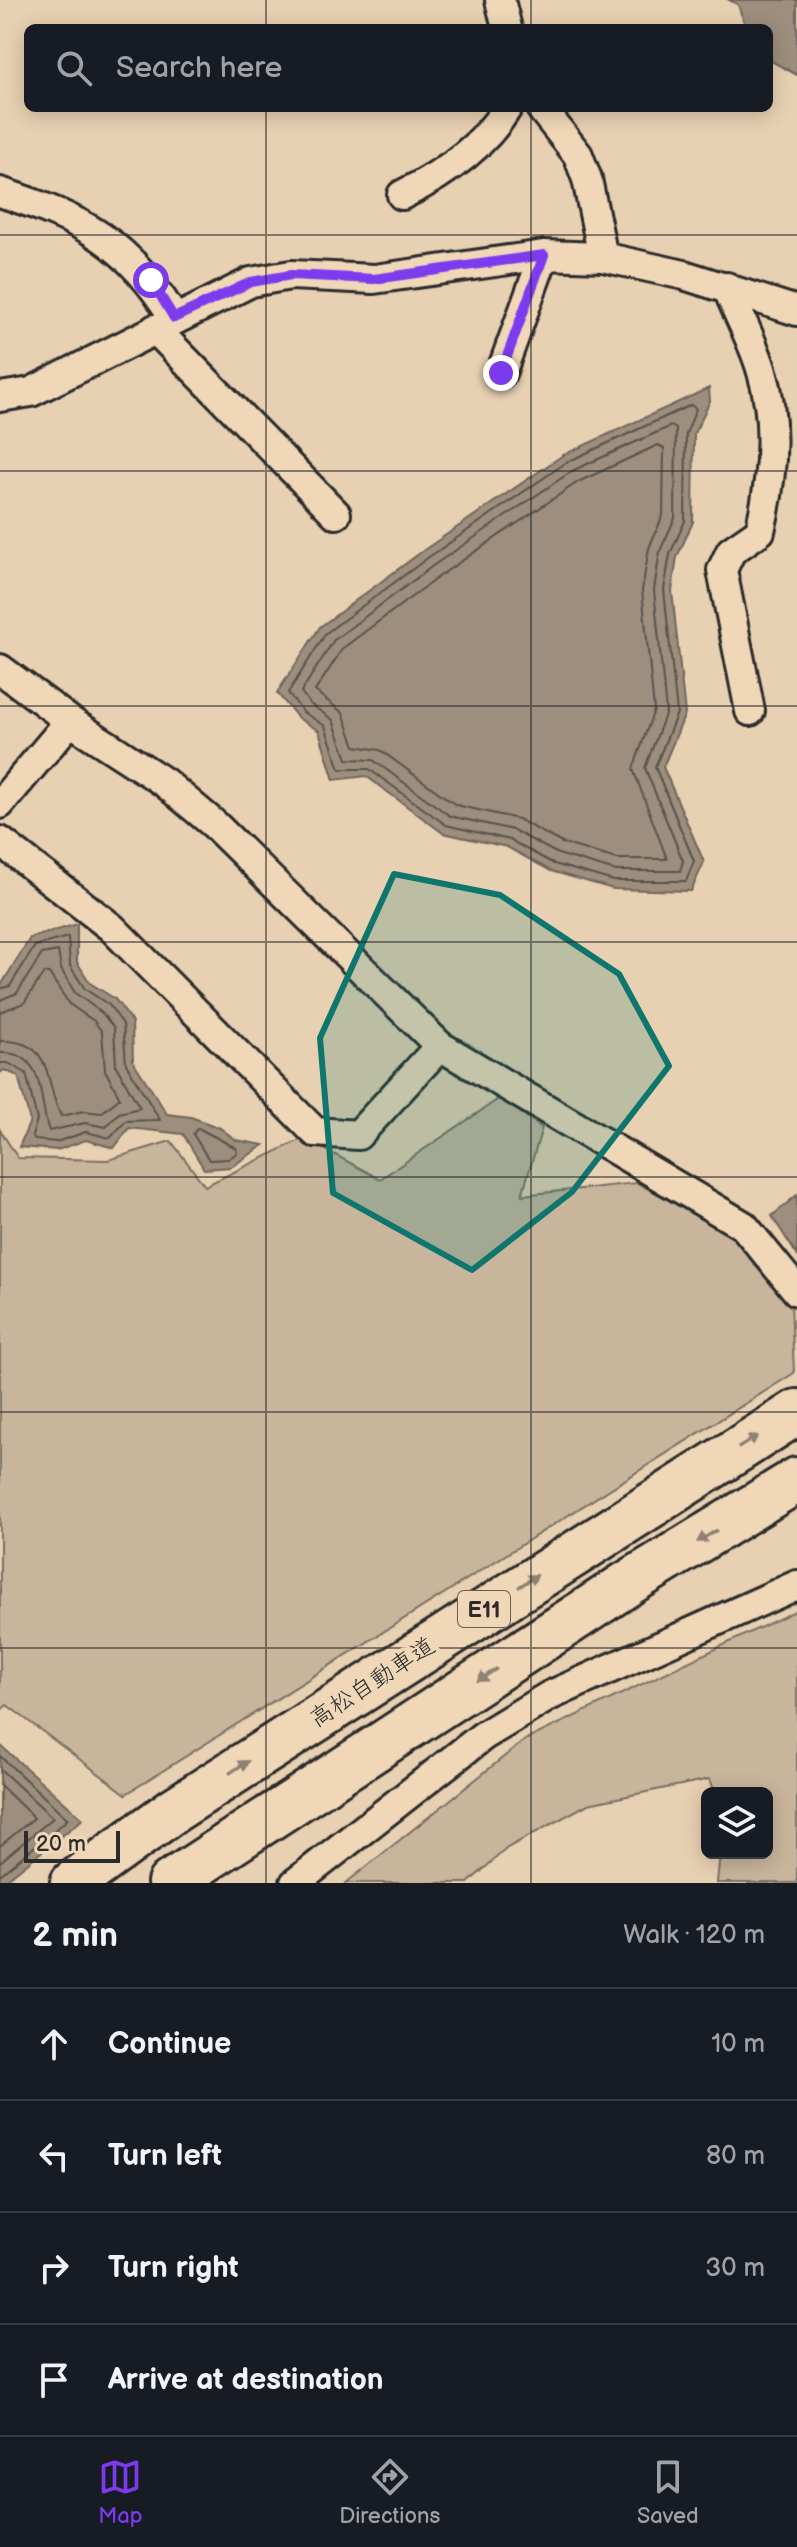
<!DOCTYPE html>
<html lang="en">
<head>
<meta charset="utf-8">
<style>
  body { margin:0; font-family:"Balsamiq Sans","Klee One",sans-serif; background:#20242c; color:#f1f3f6 }
  .controls { position:absolute; right:24px; bottom:24px; display:grid; overflow:hidden; border-radius:12px; box-shadow:0 4px 20px #0003 }
  .controls button { width:72px; height:72px; display:grid; place-items:center; padding:0; border:0; border-bottom:2px solid #363941; background:#171b24; color:#f1f3f6; font:40px sans-serif }
  .scale { position:absolute; left:24px; bottom:20px; width:96px; box-sizing:border-box; padding-left:8px; border:4px solid #2b2b2b; border-top:0; font-size:22px; line-height:28px; white-space:nowrap; color:#2b2b2b; -webkit-text-stroke:6px #f0d7b8; paint-order:stroke }
  .stop { position:absolute; width:24px; height:24px; margin:-18px; border:6px solid #7c3aed; border-radius:50%; background:#fff }
  .stop.end { background:#7c3aed; border-color:#fff; box-shadow:0 2px 8px #0008 }
  .list { margin:0; padding:0; list-style:none }
  h2 { display:flex; justify-content:space-between; align-items:center; height:104px; margin:0; padding:0 32px; font-size:34px }
  h2 small { font-size:26px; font-weight:400; color:#9ea1a6 }
  .list li { display:grid; grid-template-columns:52px 1fr auto; gap:24px; align-items:center; box-sizing:border-box; height:112px; padding:0 32px; border-top:2px solid #363941 }
  .list b { display:block; font-size:30px; white-space:nowrap }
  .list em { font-size:26px; font-style:normal; color:#9ea1a6 }
  .icon { flex:none; width:44px; height:44px; fill:none; stroke:currentColor; stroke-width:2; stroke-linecap:round; stroke-linejoin:round }
  .map { position:relative; flex:none; width:797px; height:1883px; overflow:hidden }
  .search { position:absolute; background:#171b24; box-shadow:0 4px 20px #0003; left:24px; right:24px; top:24px; height:88px; display:flex; align-items:center; gap:20px; box-sizing:border-box; padding:0 28px; border-radius:12px; color:#9ea1a6; font-size:30px }
  .sheet { height:552px; background:#171b24 }
  nav { display:flex; justify-content:space-around; align-items:center; box-sizing:border-box; height:112px; border-top:2px solid #363941; background:#171b24; font-size:22px; color:#9ea1a6 }
  nav a { display:grid; justify-items:center; gap:4px }
  nav .on { color:#7c3aed }
  .map>svg:first-child { display:block }
</style>
</head>
<body>
<div class="map">
<svg width="797" height="1883" viewBox="0 0 797 1883">
  <rect width="100%" height="100%" fill="#e8d0b2"/>
  <filter id="ink" filterUnits="userSpaceOnUse"><feTurbulence type="fractalNoise" baseFrequency=".0125" numOctaves="2"/><feDisplacementMap in="SourceGraphic" scale="16" xChannelSelector="R" yChannelSelector="G"/><feConvolveMatrix kernelMatrix="1 2 1 2 8 2 1 2 1" color-interpolation-filters="sRGB"/></filter>
  <g filter="url(#ink)">
    <path fill="#c8b59c" stroke="#7a7064" stroke-width="2" d="M500,1098l42,30 -20,67 115,-12 98,51 56,69 3,70 -668,421 -119,-89 -7,6v-581l18,28 90,2 63,-19 34,45 99,-48 76,41z
      M797,1610v273h-80l3,-30h47v-60h-52l-5,-14 -122,25 -81,44 -39,35h-122l179,-143z"/>
    <path fill="#9d8e7d" stroke="#6f665c" stroke-width="2" d="M729,0h68v75l-28,-15v-32h-23l-8,-23z
      M709,388l1,13 -16,33 -1,88 -16,35 -5,34 13,123 -22,53 41,95 -13,29 -78,-2 -62,-18 -44,-24 -64,-14 -77,-57 -32,4 -15,-49 -21,-13 -21,-25 43,-66 104,-77 139,-95z
      M77,924v38l13,21 25,16 17,23 1,39 34,53 24,3 29,11 16,12 28,5 -33,22 -27,2 -21,-35 -54,-6 -15,20 -28,-8 -29,10 -38,-3 11,-26 -12,-45 -14,-6 -4,3v-86l30,-49z
      M797,1195v60l-25,-39z
      M0,1745l83,74 -81,64h-2z"/>
    <g fill="none" stroke-linecap="round" stroke-linejoin="round">
      <path stroke="#59534c" stroke-width="2" d="M691,405l5,4 -10,25 -1,87 -15,33 -6,36 13,123 -22,54 39,94 -8,20h-72l-60,-17 -44,-24 -64,-15 -77,-56h-29l-15,-43 -22,-14 -15,-19 38,-60 103,-76 138,-95z
        M671,426l5,3 -1,89 -15,33 -6,39 12,122 -21,56 38,93 -3,10h-64l-58,-17 -45,-24 -63,-14 -77,-56 -26,-1 -14,-39 -23,-16 -9,-12 33,-52 100,-75 138,-94z
        M658,445l6,3 -1,67 -14,33 -7,42 12,120 -21,59 34,90h-50l-55,-16 -44,-24 -62,-14 -76,-55 -25,-4 -12,-33 -28,-22 28,-43 98,-73 137,-93z
        M0,989l10,-3 25,-40 33,-9 2,29 15,23 24,16 14,19 3,40 34,56 -34,1 -16,17 -24,-6 -30,10 -21,-2 -3,-4 5,-16 -11,-47 -18,-10h-8
        M0,1000l17,-7 25,-39 16,-3 3,18 14,24 27,20 12,15 2,38 24,42 -21,5 -13,14 -21,-4 -36,8c-11,-28 -2,-81 -49,-78
        M0,1012l24,-9 20,-30h5l20,31 25,17 8,11 3,38 15,28 -19,15 -17,-2 -23,5c-17,-33 -6,-77 -61,-75
        M198,1128l38,20 1,5 -9,6 -19,1 -16,-26z
        M0,1756l68,63 -68,56
        M0,1769l53,49 -53,44
        M0,1785l34,33 -34,28"/>
      <g stroke="#2b2b2b" stroke-width="34">
        <path id="street" d="M500,0l7,28
          M541,108l37,47 9,24 16,78
          M0,192c82,27 128,50 174,126
          M402,195c40,-20 81,-47 105,-87
          M727,287c11,28 27,56 35,85 16,52 10,108 -2,159l-29,20 -9,19 28,141
          M155,329l181,185
          M501,373l43,-118
          M0,397l31,-5 220,-110 40,-7 83,4 170,-24 59,2 81,18 113,36
          M0,669l70,52 94,61 51,43 225,221 304,180 53,65
          M0,804l70,-83
          M0,841l112,87 203,204 43,3 82,-89
          M295,1883l188,-147 66,-40 248,-111"/>
      </g>
      <g stroke="#2b2b2b" stroke-width="50">
        <path id="highway" d="M73,1883l101,-73 623,-398
          M170,1883l457,-299 170,-104"/>
      </g>
      <use href="#street" stroke="#f0d7b8" stroke-width="28"/>
      <use href="#highway" stroke="#f0d7b8" stroke-width="44"/>
    </g>
    <defs><path id="oneway-solid" d="M-6-.8H1V-3.2L6.5 0L1 3.2V.8H-6Z" transform="scale(2)"/></defs>
    <g fill="#8e8172">
      <use href="#oneway-solid" transform="translate(748 1442) rotate(-32)"/>
      <use href="#oneway-solid" transform="translate(707 1536) rotate(149)"/>
      <use href="#oneway-solid" transform="translate(528 1581) rotate(-33)"/>
      <use href="#oneway-solid" transform="translate(487 1675) rotate(147)"/>
      <use href="#oneway-solid" transform="translate(239 1767) rotate(-33)"/>
    </g>
  </g>
  <g fill="none" stroke-linecap="round" stroke-linejoin="round" filter="url(#ink)">
    <path stroke="#7c3aed" stroke-width="10" d="M151,280l23,38 77,-36 40,-7 83,4 170,-24 -43,118"/>
  </g>
  <path fill="#0f766e" fill-opacity="0.2" stroke="#0f766e" stroke-width="6" stroke-linejoin="round" d="M394,874l106,21 119,79 50,92 -97,126 -100,78 -139,-77 -13,-155z"/>
  <path fill="none" stroke="#2b2b2b" stroke-width="2" stroke-opacity="0.55" d="M266,0v28M531,0v28M266,108v1775M531,108v1775M0,235h797M0,471h797M0,706h797M0,942h797M0,1177h797M0,1412h797M0,1648h797"/>
  <g text-anchor="middle" stroke-width="8" stroke-linejoin="round" paint-order="stroke">
    <rect fill="#f0d7b8" stroke="#665f55" stroke-width="2" x="458" y="1591" width="52" height="36" rx="6"/>
    <g font-size="22" font-weight="bold" fill="#2b2b2b">
      <text x="484" y="1617">E11</text>
    </g>
    <g font-size="24" fill="#2b2b2b" stroke="#f0d7b8">
      <text transform="translate(372 1682) rotate(-33)" y="8">高松自動車道</text>
    </g>
  </g>
</svg>
<div class="controls">
<button><svg class="icon" aria-label="layers" viewBox="0 0 24 24"><path d="M12 4l9 5-9 5-9-5zM3 14l9 5 9-5"/></svg></button>
</div>
<div class="scale">20 m</div>
<div class="stop" style="left:151px;top:280px"></div>
<div class="stop end" style="left:501px;top:373px"></div>
<div class="search"><svg class="icon" aria-label="search" viewBox="0 0 24 24"><circle cx="10" cy="10" r="6"/><path d="M15 15l6 6"/></svg>Search here</div>
</div>
<section class="sheet">
<h2>2 min<small>Walk · 120 m</small></h2>
<ul class="list">
<li><svg class="icon" aria-label="ahead" viewBox="0 0 24 24"><path d="M12 20V5M6 11l6-6 6 6"/></svg><div><b>Continue</b></div><em>10 m</em></li>
<li><svg class="icon" aria-label="left" viewBox="0 0 24 24"><path d="M17 20v-9H6M10 6l-5 5 5 5"/></svg><div><b>Turn left</b></div><em>80 m</em></li>
<li><svg class="icon" aria-label="right" viewBox="0 0 24 24"><path d="M7 20v-9h11M14 6l5 5-5 5"/></svg><div><b>Turn right</b></div><em>30 m</em></li>
<li><svg class="icon" aria-label="arrive" viewBox="0 0 24 24"><path d="M6 21V4h12l-3 4 3 4H6"/></svg><div><b>Arrive at destination</b></div></li>
</ul>
</section>
<nav>
<a class="on"><svg class="icon" aria-label="map" viewBox="0 0 24 24"><path d="M3 6l6-2 6 2 6-2v14l-6 2-6-2-6 2zM9 4v14M15 6v14"/></svg>Map</a>
<a><svg class="icon" aria-label="directions" viewBox="0 0 24 24"><path d="M12 3l9 9-9 9-9-9zM9 14v-3h6M13 9l2 2-2 2"/></svg>Directions</a>
<a><svg class="icon" aria-label="saved" viewBox="0 0 24 24"><path d="M7 4h10v16l-5-4-5 4z"/></svg>Saved</a>
</nav>
</body>
</html>
